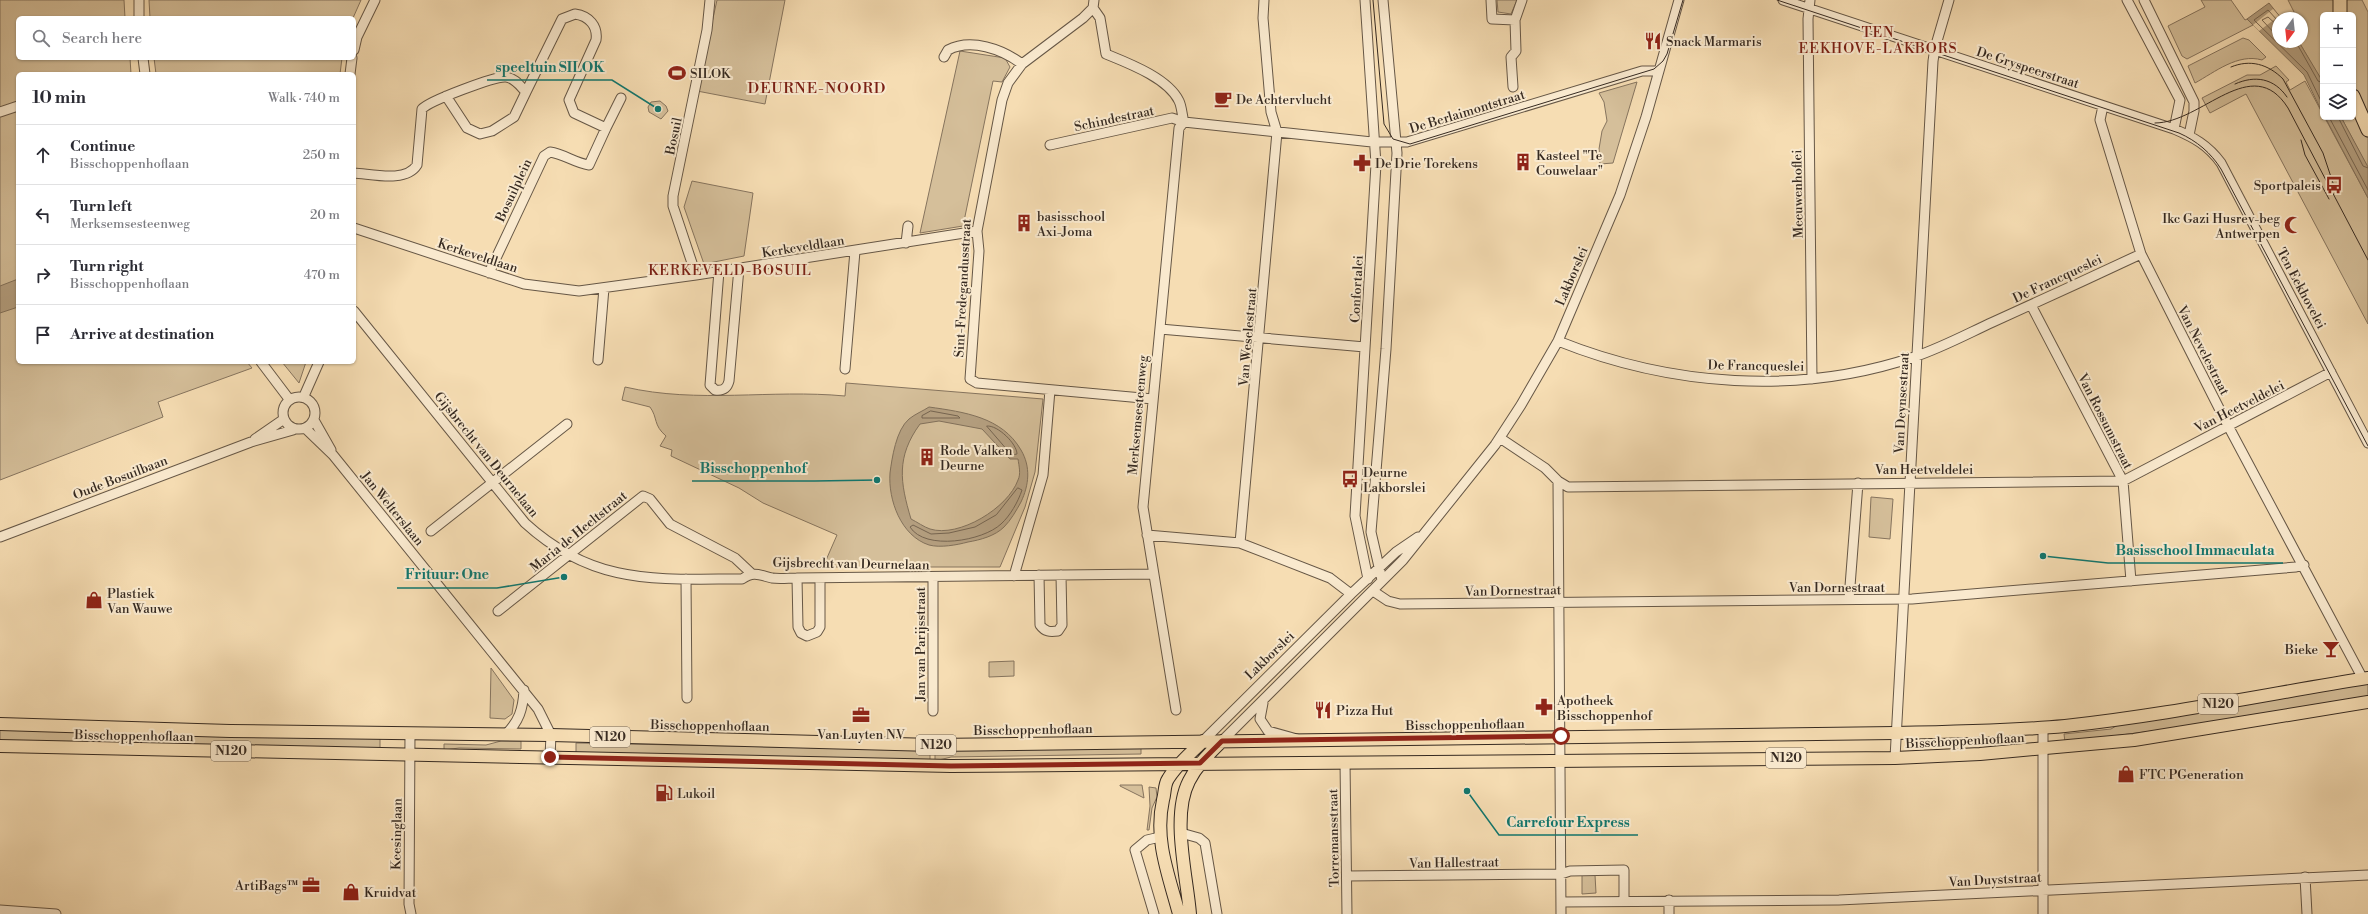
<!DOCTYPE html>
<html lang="en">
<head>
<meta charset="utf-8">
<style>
  body { margin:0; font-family:"Libre Bodoni",serif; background:#f7f7f7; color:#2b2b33 }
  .controls { position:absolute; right:12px; top:12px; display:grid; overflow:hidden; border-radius:6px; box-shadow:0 1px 3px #0004 }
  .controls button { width:36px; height:36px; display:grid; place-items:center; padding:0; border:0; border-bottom:1px solid #e1e1e2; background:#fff; color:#2b2b33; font:20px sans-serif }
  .compass { position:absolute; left:2272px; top:12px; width:36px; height:36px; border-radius:50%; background:#fff; box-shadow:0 1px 3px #0004; rotate:195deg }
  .stop { position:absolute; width:12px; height:12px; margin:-9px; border:3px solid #8f2418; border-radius:50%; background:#fff }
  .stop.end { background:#8f2418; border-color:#fff; box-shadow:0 1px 4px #0008 }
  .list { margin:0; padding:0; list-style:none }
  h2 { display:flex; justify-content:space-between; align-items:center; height:52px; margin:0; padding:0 16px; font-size:17px }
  h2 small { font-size:13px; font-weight:400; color:#7c7c81 }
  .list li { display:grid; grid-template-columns:26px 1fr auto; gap:12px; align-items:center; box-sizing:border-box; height:60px; padding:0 16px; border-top:1px solid #e1e1e2 }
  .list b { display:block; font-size:15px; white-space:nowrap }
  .list p { margin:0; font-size:13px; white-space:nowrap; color:#7c7c81 }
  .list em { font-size:13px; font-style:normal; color:#7c7c81 }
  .icon { flex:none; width:22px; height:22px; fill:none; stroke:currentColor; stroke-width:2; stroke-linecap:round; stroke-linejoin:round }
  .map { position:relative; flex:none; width:2368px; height:914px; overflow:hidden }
  .search { position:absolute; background:#fff; box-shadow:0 1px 3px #0004; left:16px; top:16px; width:340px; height:44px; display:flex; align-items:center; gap:10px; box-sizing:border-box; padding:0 14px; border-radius:6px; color:#7c7c81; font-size:15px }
  .panel { position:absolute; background:#fff; box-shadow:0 1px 3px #0004; left:16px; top:72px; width:340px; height:292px; border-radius:6px }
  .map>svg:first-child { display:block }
</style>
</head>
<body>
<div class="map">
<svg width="2368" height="914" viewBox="0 0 2368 914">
  <rect width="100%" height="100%" fill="#f6ddb3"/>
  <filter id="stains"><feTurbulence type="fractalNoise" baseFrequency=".005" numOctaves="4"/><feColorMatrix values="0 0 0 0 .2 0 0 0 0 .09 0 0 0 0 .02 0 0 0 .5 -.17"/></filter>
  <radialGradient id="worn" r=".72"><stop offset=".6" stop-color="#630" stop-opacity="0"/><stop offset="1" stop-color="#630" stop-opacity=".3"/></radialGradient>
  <path fill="#d5bf9a" stroke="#86745e" d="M0,0h124l1,18h-107v40h112l1,16h-113v288h229l5,6 -94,34 5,15 -163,63z
    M149,0h212l-8,18h-203z
    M717,0h68l-20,104 -68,-13z
    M1497,0h20l-6,14 -13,-2z
    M2201,0h30l14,20 2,-1 6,6 -66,34 -5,-3 -14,-30 37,-19z
    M2288,0h74l6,12v156l-27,-51h12v-102h-30v69l-24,-42h3v-5l4,-3 -4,-7v-9h-5z
    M2243,38l6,2 17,17 -4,3c-24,-7 -47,12 -67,23l-7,-17z
    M960,51l45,7 5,9 -8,15 -9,-1 -30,145 -43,7z
    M154,58h188l-2,16h-184z
    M2276,66l13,14 -3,2 4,8 15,-9 63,117v126l-122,-230 -36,19 -8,-15 45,-23h13z
    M1637,82l-24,81 -13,1 -1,-15 3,-18 5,-10 -3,-19 -5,-9z
    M660,101l6,5 2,5 -7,8 -12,-7 -1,-5 3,-5z
    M692,181l61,12 -9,63 -40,8 -20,-57z
    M282,362h24l-7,21z
    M846,383l197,16 -8,73 -10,35 -25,60h-177l14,-32 -74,-32 -24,-15 -68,-32 1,-6 -12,-4 6,-10c-13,-11 -8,-18 -16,-29l-28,-7 3,-13c73,17 146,2 220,9z
    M1871,497l22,2 -3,40 -21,-2z
    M1014,661v15l-25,1v-15z
    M491,668l23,32 -2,14 -7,5 -15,-1z
    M2368,683v13l-192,32 -111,14 -1,-8 47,-5 10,-6z
    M0,730l380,8v11l-380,-7z
    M501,741h20v8l-62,-1 -15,2v-6l42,1z
    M576,743l354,7v11l-354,-7z
    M1141,746v8l-190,3 -16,4v-11z
    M1120,785h22l2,13 -24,-12z
    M1149,787l7,1 1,9 -5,11 -3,22h-2l3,-24z
    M1582,875h13l1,18 -14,1z"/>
  <path fill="#b5a081" stroke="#82715b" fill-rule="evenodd" d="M2269,3l12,15h-3v24h21l24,40v32l-19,-39 -57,-56z
    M2325,117h16l27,50v31z
    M18,279v28l-18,6v-27z
    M929,407c35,5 73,10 92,43 10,17 8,35 0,52 -5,9 -10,18 -17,25 -9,9 -24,13 -36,15 -11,3 -28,6 -39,3 -28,-9 -41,-45 -39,-72 2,-15 6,-43 19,-54 6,-5 14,-8 20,-12zM939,421l43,8 28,30h8c1,7 3,15 0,21 -10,28 -59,58 -88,49 -6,-2 -13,-7 -19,-10 -11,-37 -15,-62 9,-95z"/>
  <path fill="#f6ddb3" d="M2273,9l6,7 -20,15 -6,-6z"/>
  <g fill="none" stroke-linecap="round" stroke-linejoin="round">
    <path stroke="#766551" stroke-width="1" d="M2278,21l-10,-11 -14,10 53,52 16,33
      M2278,26l-10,-9 -6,3 16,17
      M2296,42l22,39 5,2
      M2329,117l39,73
      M2338,117l25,49 5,2
      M931,411l27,5 2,2h-38v-2z
      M987,426c11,-1 30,18 30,28l-5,1z
      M1018,488l4,2c-4,12 -12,26 -21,34 -18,17 -76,27 -91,3l3,-2 18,9 18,-1 26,-6 21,-12z"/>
    <g stroke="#665746" stroke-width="11">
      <path id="minor" d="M1094,0l-1,8 7,10 6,36c22,9 62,24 73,47 3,6 3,15 5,21
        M1365,0l11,164 -21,352 13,63
        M1491,0l1,19 23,1
        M1783,0l391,129c19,8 34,16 47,34l147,280
        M1810,0l-2,19 4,360
        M2127,0l53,100 -6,29
        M2144,0l50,102v9l-5,24
        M1093,8l-10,10 -61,46 -14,19 -6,17 -25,131 2,20 -9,128 7,4 176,16
        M139,18v-18
        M354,50l3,-13 18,-37
        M944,57l4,-7c23,-12 54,-1 74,14
        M143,58l2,16
        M350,74l2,-16
        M1513,87l-2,-30 5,-6 -1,-31 7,-20
        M2103,106l-3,14 41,134 84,166 138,259
        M0,112l18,-6
        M606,128l15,-30
        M1050,145l122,-27 12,4 188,20h35l235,-71h16
        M354,173c18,1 52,10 63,-8l5,-56c7,-8 73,-33 84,-32 9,1 14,9 20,15l-12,25 -22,14 -12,3 -13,-6 -21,-32
        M354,228l170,56 55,7 117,-16 281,-44
        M906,243l2,-17
        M719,271l-9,114 5,5c8,1 12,-1 14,-9l10,-113
        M489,273l55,-117 6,-4c14,2 25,11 39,13l17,-37 -32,-15 -5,-13 27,-60c2,-14 -7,-24 -21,-26l-13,5 -36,73
        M696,275l-23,-69v-10l34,-166 3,-30
        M2031,305l92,176 8,100
        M354,311l171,212c69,63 131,56 217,56 12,-8 17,-4 30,-1 7,1 17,0 25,0l357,-4
        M1160,329l205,18
        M1558,341c112,45 240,55 356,16 27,-9 53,-23 79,-35 49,-22 99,-45 148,-68
        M598,360l6,-72
        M261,362l28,37
        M845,369l10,-118
        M304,396l15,-34
        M283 413a16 16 0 1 1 32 0a16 16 0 1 1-32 0Z
        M314,420l17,30
        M306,429l27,26 205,254 13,26 -1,22
        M1500,438l45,30 13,13 10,6 555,-6 208,-109
        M255,439l29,-20
        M1558,481l3,433
        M431,531l136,-107
        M1147,535l93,8 90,35 21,16
        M0,537l251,-95 42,-12
        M1240,543l37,-411 -6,-20 -8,-94 1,-18
        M1039,575l1,50c5,7 10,7 18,6l4,-6 -1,-50
        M1014,576l29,-101 7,-85
        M933,577v134
        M797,578l1,49 3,6 6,3 10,-4 3,-5v-49
        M686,579l1,119
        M1382,580l-11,-48 15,-183 11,-196 -14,-153
        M1373,591l15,10 12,3 512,-5 384,-32 8,-2
        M1849,599l9,-116
        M498,611l145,-115 7,3 20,25 65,34 16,15
        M1263,703l-3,16 8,12 29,8
        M1176,710l-33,-203 36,-379 5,-6
        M2043,727v187
        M410,733l-1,171 2,10
        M505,735c14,-13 18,-26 19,-45
        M1203,741l148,-147 45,-42 22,-15
        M1222,741l181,-181 92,-115 26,-40 37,-64 62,-146 26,-78 33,-117
        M1895,758l38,-697 2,-13 14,-48
        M1345,762l2,152
        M1181,833l18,5 6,5 12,71
        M1347,876l214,-2 9,-3 54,-1v31
        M2305,877l2,37
        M1561,902l278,-2 529,-25
        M0,910l56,4
        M1154,914l-19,-64 12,-10 13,-3
        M1669,914v-14"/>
    </g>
    <g stroke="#362a21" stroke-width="14">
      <path id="major" d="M0,724l230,7 321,4 382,10 962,-12c57,-1 114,-2 170,-7 102,-11 202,-32 303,-48
        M0,746l951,20 944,-8 85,-4 154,-14 234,-38
        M1179,914c-10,-38 -25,-74 -16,-114 2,-6 1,-15 5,-21 9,-15 23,-26 35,-38
        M1190,914c-3,-38 -19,-98 -1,-133 8,-16 21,-28 33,-40"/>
    </g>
    <g stroke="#362a21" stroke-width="15">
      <path id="highway" d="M2340,15v-15
        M2353,96l15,34"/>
    </g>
    <use href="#minor" stroke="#f9e9ce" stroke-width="9"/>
    <use href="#major" stroke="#f6ddb3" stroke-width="12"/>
    <use href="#highway" stroke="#f6ddb3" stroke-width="13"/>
    <path stroke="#362a21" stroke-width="1" d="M1373,0l11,124 9,15 17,5 244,-75 9,-8 4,-7 16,-54
      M1777,0l402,133c18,8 32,20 42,36l147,277
      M2231,67c19,-8 37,-3 52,12l40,74 10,30
      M2235,84c20,-9 39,-6 52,13
      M2155,123c47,0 97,-72 133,-15l80,152
      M2301,140l4,15 24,44"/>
  </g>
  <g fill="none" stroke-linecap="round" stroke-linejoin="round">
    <path stroke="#8f2418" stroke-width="5" d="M550,757l401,9 249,-3 22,-22 339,-5"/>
  </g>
  <defs>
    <g id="restaurant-bare" transform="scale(1.38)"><path d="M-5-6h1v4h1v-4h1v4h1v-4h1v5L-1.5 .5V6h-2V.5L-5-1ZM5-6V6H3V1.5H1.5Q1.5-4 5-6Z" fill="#8f2418" stroke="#f9e9ce" stroke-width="2.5" paint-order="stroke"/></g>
    <g id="stadium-bare" transform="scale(1.38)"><path d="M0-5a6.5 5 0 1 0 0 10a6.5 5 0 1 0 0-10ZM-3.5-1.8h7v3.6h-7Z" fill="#8f2418" stroke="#f9e9ce" stroke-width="2.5" paint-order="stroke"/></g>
    <g id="cafe-bare" transform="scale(1.38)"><path d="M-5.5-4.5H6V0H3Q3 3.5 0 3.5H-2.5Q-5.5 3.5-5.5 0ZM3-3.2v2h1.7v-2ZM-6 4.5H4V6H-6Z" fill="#8f2418" stroke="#f9e9ce" stroke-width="2.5" paint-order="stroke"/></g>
    <g id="building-bare" transform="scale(1.38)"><path d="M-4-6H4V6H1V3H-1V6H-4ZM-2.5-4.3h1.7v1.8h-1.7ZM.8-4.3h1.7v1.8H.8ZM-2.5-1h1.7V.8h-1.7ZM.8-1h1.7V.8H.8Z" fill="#8f2418" stroke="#f9e9ce" stroke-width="2.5" paint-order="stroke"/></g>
    <g id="pharmacy-bare" transform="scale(1.38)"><path d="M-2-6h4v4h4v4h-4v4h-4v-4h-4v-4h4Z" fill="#8f2418" stroke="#f9e9ce" stroke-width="2.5" paint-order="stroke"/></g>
    <g id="bus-bare" transform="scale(1.38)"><path d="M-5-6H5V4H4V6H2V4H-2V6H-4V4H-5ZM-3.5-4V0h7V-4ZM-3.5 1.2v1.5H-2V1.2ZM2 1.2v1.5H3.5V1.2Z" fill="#8f2418" stroke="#f9e9ce" stroke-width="2.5" paint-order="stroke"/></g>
    <g id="mosque-bare" transform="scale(1.38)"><path d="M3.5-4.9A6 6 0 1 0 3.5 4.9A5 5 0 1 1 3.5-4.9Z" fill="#8f2418" stroke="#f9e9ce" stroke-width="2.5" paint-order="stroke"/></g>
    <g id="shop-bare" transform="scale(1.38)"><path d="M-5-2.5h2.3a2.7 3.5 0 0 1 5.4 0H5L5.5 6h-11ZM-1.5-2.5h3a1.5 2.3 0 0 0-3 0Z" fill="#8f2418" stroke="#f9e9ce" stroke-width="2.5" paint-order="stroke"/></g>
    <g id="bar-bare" transform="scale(1.38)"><path d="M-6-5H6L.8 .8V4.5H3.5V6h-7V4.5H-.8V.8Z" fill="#8f2418" stroke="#f9e9ce" stroke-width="2.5" paint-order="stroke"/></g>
    <g id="office-bare" transform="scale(1.38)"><path d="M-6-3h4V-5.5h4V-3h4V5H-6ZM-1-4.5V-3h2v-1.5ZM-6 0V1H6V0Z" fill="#8f2418" stroke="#f9e9ce" stroke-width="2.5" paint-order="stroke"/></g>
    <g id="fuel-bare" transform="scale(1.38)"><path d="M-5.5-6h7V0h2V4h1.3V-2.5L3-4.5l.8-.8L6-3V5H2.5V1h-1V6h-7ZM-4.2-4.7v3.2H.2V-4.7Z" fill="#8f2418" stroke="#f9e9ce" stroke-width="2.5" paint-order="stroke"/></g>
  </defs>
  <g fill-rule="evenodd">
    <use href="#restaurant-bare" x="1653" y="41"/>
    <use href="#stadium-bare" x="677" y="73"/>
    <use href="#cafe-bare" x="1223" y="99"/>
    <use href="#building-bare" x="1523" y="162"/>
    <use href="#pharmacy-bare" x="1362" y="163"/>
    <use href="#bus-bare" x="2334" y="185"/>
    <use href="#building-bare" x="1024" y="223"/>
    <use href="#mosque-bare" x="2293" y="225"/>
    <use href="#building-bare" x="927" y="457"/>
    <use href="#bus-bare" x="1350" y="479"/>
    <use href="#shop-bare" x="94" y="600"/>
    <use href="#bar-bare" x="2331" y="649"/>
    <use href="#pharmacy-bare" x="1544" y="707"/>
    <use href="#restaurant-bare" x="1323" y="710"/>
    <use href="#office-bare" x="861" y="715"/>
    <use href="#shop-bare" x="2126" y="774"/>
    <use href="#fuel-bare" x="664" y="793"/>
    <use href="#office-bare" x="311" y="885"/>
    <use href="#shop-bare" x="351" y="892"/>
  </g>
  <g text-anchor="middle" stroke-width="4" stroke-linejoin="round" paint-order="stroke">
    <g fill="#f9e9ce" stroke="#706355" stroke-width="1">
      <rect x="2198" y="694" width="40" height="20" rx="3"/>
      <rect x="590" y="727" width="40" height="20" rx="3"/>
      <rect x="916" y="735" width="40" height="20" rx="3"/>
      <rect x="211" y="741" width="40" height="20" rx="3"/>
      <rect x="1766" y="748" width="40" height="20" rx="3"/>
    </g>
    <g font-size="12" font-weight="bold" fill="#362a21">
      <text x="2218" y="708">N120</text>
      <text x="610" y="741">N120</text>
      <text x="936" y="749">N120</text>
      <text x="231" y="755">N120</text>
      <text x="1786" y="762">N120</text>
    </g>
    <g font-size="13" fill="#362a21" stroke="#f9e9ce" text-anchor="start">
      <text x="1666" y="46">Snack Marmaris</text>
      <text x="690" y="78">SILOK</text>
      <text x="1236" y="104">De Achtervlucht</text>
      <text x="1536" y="160">Kasteel "Te<tspan x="1536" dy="15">Couwelaar"</tspan></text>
      <text x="1375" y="168">De Drie Torekens</text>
      <text x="2321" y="190" text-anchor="end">Sportpaleis</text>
      <text x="1037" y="221">basisschool<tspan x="1037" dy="15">Axi-Joma</tspan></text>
      <text x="2280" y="223" text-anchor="end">Ikc Gazi Husrev-beg<tspan x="2280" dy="15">Antwerpen</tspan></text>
      <text x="940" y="455">Rode Valken<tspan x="940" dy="15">Deurne</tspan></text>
      <text x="1363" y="477">Deurne<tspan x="1363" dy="15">Lakborslei</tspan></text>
      <text x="107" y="598">Plastiek<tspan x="107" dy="15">Van Wauwe</tspan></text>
      <text x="2318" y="654" text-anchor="end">Bieke</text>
      <text x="1557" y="705">Apotheek<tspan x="1557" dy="15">Bisschoppenhof</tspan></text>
      <text x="1336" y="715">Pizza Hut</text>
      <text x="861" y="739" text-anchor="middle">Van Luyten NV</text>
      <text x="2139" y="779">FTC PGeneration</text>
      <text x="677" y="798">Lukoil</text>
      <text x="298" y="890" text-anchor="end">ArtiBags™</text>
      <text x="364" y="897">Kruidvat</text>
    </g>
    <g font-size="13" fill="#362a21" stroke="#f9e9ce">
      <text transform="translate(2028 67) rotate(18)" y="5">De Gryspeerstraat</text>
      <text transform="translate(1467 111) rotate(-17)" y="5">De Berlaimontstraat</text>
      <text transform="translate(1114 118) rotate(-12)" y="5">Schindestraat</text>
      <text transform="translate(673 136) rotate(-78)" y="5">Bosuil</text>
      <text transform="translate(513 190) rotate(-65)" y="5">Bosuilplein</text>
      <text transform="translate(1797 194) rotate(-91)" y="5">Meeuwenhoflei</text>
      <text transform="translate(803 246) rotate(-9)" y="5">Kerkeveldlaan</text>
      <text transform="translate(478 255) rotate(18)" y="5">Kerkeveldlaan</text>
      <text transform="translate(1571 276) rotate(-67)" y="5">Lakborslei</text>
      <text transform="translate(2057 278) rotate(-25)" y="5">De Francqueslei</text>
      <text transform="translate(962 288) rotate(-87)" y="5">Sint-Fredegandusstraat</text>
      <text transform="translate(2302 288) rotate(62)" y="5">Ten Eekhovelei</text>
      <text transform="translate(1356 289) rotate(-87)" y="5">Confortalei</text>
      <text transform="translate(1247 337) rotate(-85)" y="5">Van Weselestraat</text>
      <text transform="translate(2204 350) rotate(63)" y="5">Van Nevelestraat</text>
      <text transform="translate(1756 365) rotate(1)" y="5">De Francqueslei</text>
      <text transform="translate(1901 403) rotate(-87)" y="5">Van Deynsestraat</text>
      <text transform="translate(2239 406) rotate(-27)" y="5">Van Heetveldelei</text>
      <text transform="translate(1137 415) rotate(-85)" y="5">Merksemsesteenweg</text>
      <text transform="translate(2106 421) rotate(63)" y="5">Van Rossumstraat</text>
      <text transform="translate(487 454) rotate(51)" y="5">Gijsbrecht van Deurnelaan</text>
      <text x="1924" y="474">Van Heetveldelei</text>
      <text transform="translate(120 477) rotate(-21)" y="5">Oude Bosuilbaan</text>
      <text transform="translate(393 508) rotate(51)" y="5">Jan Welterslaan</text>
      <text transform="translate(578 531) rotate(-39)" y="5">Maria de Heeltstraat</text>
      <text transform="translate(851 563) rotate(1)" y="5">Gijsbrecht van Deurnelaan</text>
      <text x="1837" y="592">Van Dornestraat</text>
      <text transform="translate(1513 590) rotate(-1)" y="5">Van Dornestraat</text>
      <text transform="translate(920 644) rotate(-90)" y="5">Jan van Parijsstraat</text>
      <text transform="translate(1269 655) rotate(-44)" y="5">Lakborslei</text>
      <text transform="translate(1465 724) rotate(-1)" y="5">Bisschoppenhoflaan</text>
      <text transform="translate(710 725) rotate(1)" y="5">Bisschoppenhoflaan</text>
      <text transform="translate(1033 729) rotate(-1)" y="5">Bisschoppenhoflaan</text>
      <text transform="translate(134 735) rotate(1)" y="5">Bisschoppenhoflaan</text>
      <text transform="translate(1965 740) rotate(-3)" y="5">Bisschoppenhoflaan</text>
      <text transform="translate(396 834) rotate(-89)" y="5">Keesinglaan</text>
      <text transform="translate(1333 838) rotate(-91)" y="5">Torremansstraat</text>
      <text transform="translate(1454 862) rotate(-1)" y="5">Van Hallestraat</text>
      <text transform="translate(1995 879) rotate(-3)" y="5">Van Duyststraat</text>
    </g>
    <g font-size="14" letter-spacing="1" fill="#7a1f14" stroke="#f9e9ce">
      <text x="1878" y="37">TEN<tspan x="1878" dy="16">EEKHOVE-LAKBORS</tspan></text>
      <text x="730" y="275">KERKEVELD-BOSUIL</text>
    </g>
    <g font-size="15" letter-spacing="1" fill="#7a1f14" stroke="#f9e9ce">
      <text x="817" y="93">DEURNE-NOORD</text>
    </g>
  </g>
  <path fill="none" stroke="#0f766e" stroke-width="1.5" d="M658 109L612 80H487M877 480L815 481H692M2043 556L2108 563H2283M564 577L497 588H397M1467 791L1499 835H1638"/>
  <g fill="#0f766e" stroke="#f9e9ce" stroke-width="1.5">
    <circle cx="658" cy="109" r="4"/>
    <circle cx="877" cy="480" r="4"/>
    <circle cx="2043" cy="556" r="4"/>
    <circle cx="564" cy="577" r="4"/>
    <circle cx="1467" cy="791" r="4"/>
  </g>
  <g font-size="14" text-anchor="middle" font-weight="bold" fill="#0f766e" stroke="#f9e9ce" stroke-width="4" stroke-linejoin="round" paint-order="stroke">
    <text x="550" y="72">speeltuin SILOK</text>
    <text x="753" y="473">Bisschoppenhof</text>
    <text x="2195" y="555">Basisschool Immaculata</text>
    <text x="447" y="579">Frituur: One</text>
    <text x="1568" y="827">Carrefour Express</text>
  </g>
  <rect width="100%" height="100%" filter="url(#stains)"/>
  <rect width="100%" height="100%" fill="url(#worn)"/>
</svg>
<div class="controls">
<button>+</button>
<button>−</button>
<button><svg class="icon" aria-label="layers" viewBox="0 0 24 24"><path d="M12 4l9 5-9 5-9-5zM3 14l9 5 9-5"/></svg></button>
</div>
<svg class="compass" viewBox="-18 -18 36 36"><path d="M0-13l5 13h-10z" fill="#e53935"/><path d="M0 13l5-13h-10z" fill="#7c7c81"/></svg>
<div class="stop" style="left:1561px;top:736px"></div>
<div class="stop end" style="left:550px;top:757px"></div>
<div class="search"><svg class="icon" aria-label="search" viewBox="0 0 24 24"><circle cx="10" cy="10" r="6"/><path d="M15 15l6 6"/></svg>Search here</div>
<section class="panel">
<h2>10 min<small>Walk · 740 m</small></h2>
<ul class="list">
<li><svg class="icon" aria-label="ahead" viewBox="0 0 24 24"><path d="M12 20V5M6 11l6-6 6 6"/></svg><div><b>Continue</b><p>Bisschoppenhoflaan</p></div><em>250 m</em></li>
<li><svg class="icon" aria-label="left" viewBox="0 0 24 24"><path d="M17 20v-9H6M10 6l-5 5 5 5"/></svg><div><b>Turn left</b><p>Merksemsesteenweg</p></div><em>20 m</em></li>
<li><svg class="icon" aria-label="right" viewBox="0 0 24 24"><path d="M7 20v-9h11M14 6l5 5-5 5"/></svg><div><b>Turn right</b><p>Bisschoppenhoflaan</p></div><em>470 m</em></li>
<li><svg class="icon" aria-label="arrive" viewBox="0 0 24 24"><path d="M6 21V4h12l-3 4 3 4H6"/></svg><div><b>Arrive at destination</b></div></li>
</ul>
</section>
</div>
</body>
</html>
